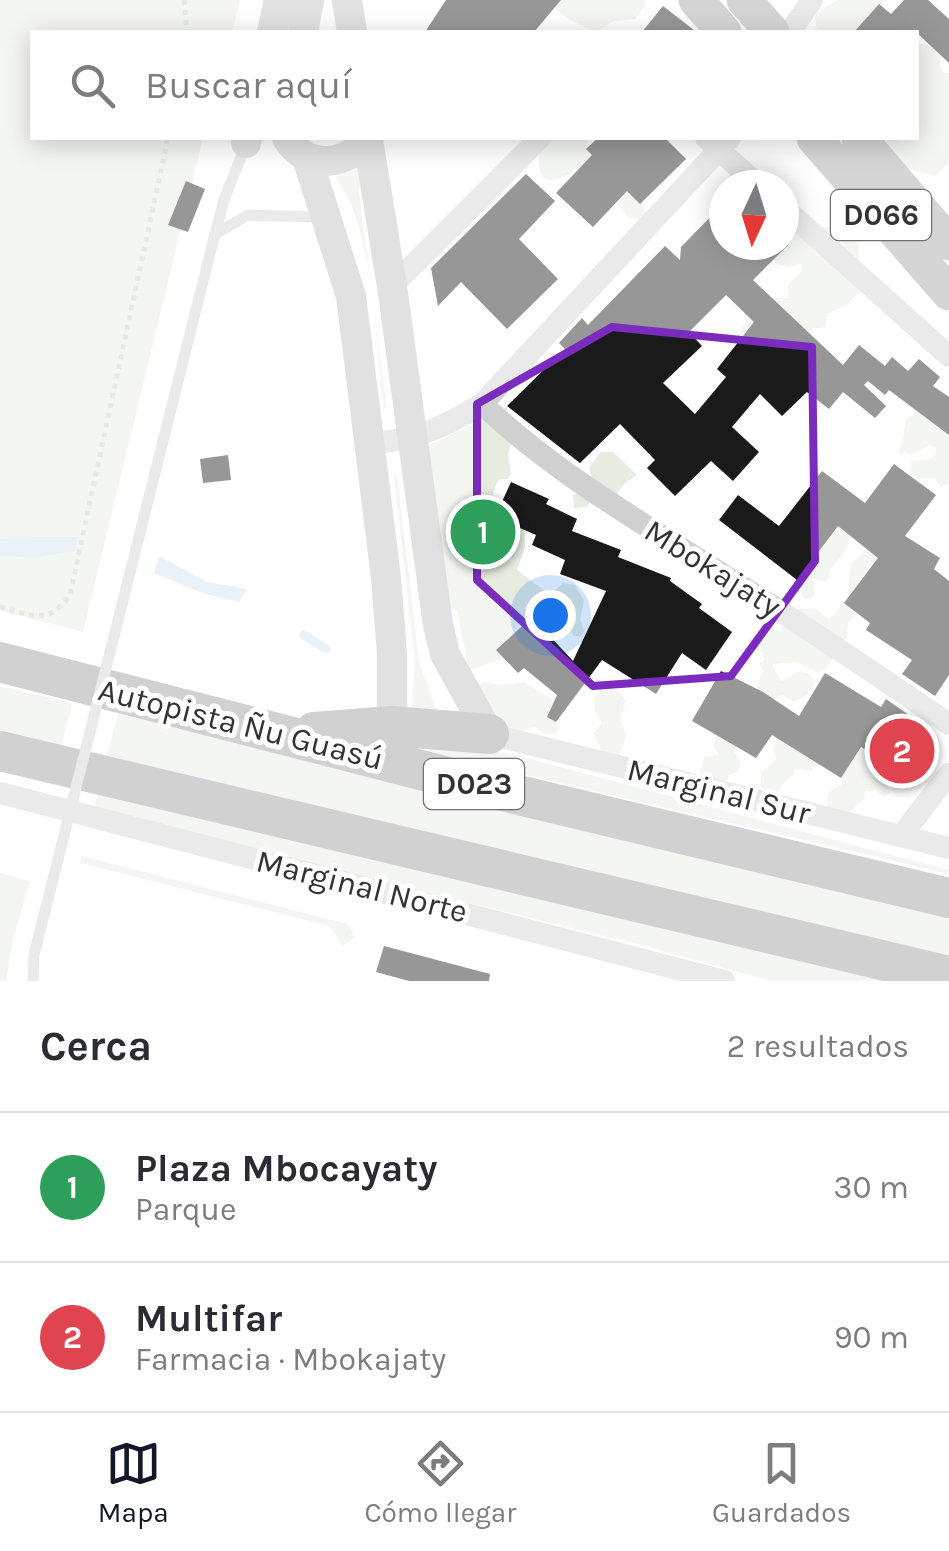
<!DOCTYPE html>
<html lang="es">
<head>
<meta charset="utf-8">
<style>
  body { margin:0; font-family:Karla,sans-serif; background:#f2f2f3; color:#2b2b33 }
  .compass { position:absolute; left:709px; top:170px; width:90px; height:90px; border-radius:50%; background:#fff; box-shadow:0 5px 25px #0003; rotate:184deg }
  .you { position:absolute; left:550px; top:615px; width:35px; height:35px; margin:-25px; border:8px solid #fff; border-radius:50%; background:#1a73e8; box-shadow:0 0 0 15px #1a73e833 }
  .badge { display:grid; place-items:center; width:65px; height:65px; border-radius:50%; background:#111827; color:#fff; font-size:32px; font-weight:700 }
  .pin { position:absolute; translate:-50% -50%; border:5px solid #fff; box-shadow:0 2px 10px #0006 }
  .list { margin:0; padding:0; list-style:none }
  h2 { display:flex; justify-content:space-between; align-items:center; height:130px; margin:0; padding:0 40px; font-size:42px }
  h2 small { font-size:32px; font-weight:400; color:#7c7c81 }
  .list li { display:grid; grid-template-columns:65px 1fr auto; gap:30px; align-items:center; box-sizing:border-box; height:150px; padding:0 40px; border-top:2px solid #e1e1e2 }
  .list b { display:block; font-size:38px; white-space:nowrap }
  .list p { margin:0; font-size:32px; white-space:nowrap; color:#7c7c81 }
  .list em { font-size:32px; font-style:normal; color:#7c7c81 }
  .icon { flex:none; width:55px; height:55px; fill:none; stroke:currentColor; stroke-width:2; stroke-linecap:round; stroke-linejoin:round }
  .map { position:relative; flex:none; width:949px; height:981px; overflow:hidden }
  .search { position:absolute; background:#fff; box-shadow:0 5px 25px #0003; left:30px; right:30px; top:30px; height:110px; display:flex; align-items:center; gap:25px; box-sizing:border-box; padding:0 35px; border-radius:0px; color:#7c7c81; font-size:38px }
  .sheet { height:430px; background:#fff }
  nav { display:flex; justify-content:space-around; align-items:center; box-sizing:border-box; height:140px; border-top:2px solid #e1e1e2; background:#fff; font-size:28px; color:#7c7c81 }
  nav a { display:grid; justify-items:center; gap:5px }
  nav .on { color:#111827 }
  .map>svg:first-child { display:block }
</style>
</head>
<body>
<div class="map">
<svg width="949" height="981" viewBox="0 0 949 981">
  <rect width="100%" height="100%" fill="#fff"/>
  <path fill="#e6ecdf" d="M0,0h240l-8,32h-200v106h171l-120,494 -83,-21z
    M555,0h90l1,4 -11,15 -21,2 -17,11c-8,-1 -37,-17 -42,-24z
    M837,0h47l-13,25 5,7h-59l-2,-17z
    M917,43l22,4 3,6 -2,13 3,6 6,1v89l-13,14 -28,-7 -44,-31h52z
    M542,138h48l-4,7 55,54 4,16 -6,4 -11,-2 -45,-52c-8,3 -14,10 -22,13 -29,12 -23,-26 -19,-40z
    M361,168l-2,23 28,219 -3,-2c-8,-61 -10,-184 -49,-231z
    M834,225l24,10 3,56 -15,14 -19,9 -1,13 -85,16 -5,-4 13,-24 20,-17h20l-1,-13 13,-14 1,-7 -14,3 -13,-4 -1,-7 10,-11 6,-19 31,2z
    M500,406l7,2 5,33 -4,13 3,20 -4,5 -9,1 -9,24 35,14 1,29 -8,23 33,25 13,-12 12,2 9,16 -4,18 4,12 -3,6 -7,-1 -13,-17 -14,2 -18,-10 -22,29 3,17 -41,13 -12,-60 -11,2 -21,-165 49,-23 3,-12z
    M916,411l13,4 7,10 13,3v56l-8,3 -6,-9 -17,1 -7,-7v-11l17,-1 8,-6v-7l-7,-2 -18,10 -6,-3 -6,2 7,-33z
    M601,452h12l24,23 -12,8 -10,14 -22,-2 -6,12 -13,1 -1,-13 21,-8 -5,-20z
    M394,475h3l22,186 16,46 6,5 -30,3 4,-53z
    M845,518c11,22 1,35 -15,51l-1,10 -4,3 -12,-3 2,17 -6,3 -6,-1 -8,-22c6,-8 14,-8 20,-17v-6z
    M891,527l-26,76 -17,21 -1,13c-12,13 -12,27 -29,36l-21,-11 -25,2 9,18 17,-11 10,2 7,8 -6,13 -15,8 -12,-8 -16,15 -14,-5 11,-34 -4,-6 5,-4v-7l-12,-6 -2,-7 10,-8 20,-1 14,-22 21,-1 14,12 18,-21 4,-35z
    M484,682l16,3 24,-3 28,17 5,12v22l-11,2 -12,-8 -14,5 -16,1 -28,-49z
    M0,686l72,17 -11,45 -61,-16z
    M608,688l10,3 8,10 -6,19c10,22 5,14 -1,36l-16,-1 -9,-22 8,-10 -7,-12 -1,-14z
    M118,713l396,99 435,101v44l-843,-197z
    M722,732l16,9 -4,10 7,11 -3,10 -9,3 -2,8 -27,-9 4,-17 15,-2 -6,-9 3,-10z
    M778,737l42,23 -9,11 -16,-2 -2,6 -12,11 -2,6 -7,3 -11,-8v-14l15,-14 -3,-10z
    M466,745l38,7 445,118v4l-540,-126z
    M861,748l9,3 3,25 15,10 2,7 -6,3 -9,-6 -10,1v7l-19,18 -19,-9c-1,-14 3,-17 15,-23l-1,-7 7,-7c2,-10 3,-17 13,-22z
    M98,794l817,187h-145l-136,-38 -541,-131z
    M82,856l266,68 7,13 -12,9 -12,-18 -6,-3 -245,-62z
    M0,873l30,8 -17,58 -7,42h-6z"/>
  <path fill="#cfe2ee" d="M31,537h47l-3,14 -39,6 -36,-1v-17z
    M159,556l48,26 40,7 -8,13 -37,-9 -48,-20z"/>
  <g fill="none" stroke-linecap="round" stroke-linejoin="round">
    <path stroke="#cfe2ee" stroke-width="9" d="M304,635l22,14"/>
  </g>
  <path fill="#1a1a1a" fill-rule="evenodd" d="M446,0h115l-27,32h-109z
    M904,0h24l21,19v44l-33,-31h-62l25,-28 12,10z
    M663,6l31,24 2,2h-54z
    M598,138h67l21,21 -46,45 -13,-13 -34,36 -37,-34 36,-38 -6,-6z
    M526,174l29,27 -36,38 39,40 -51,50 -46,-47 -23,24 -7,-38z
    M186,181l19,8 -17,43 -20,-7z
    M724,203v42h64l-35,35 90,85 16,-20 26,21 7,-9 16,14 11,-12 21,18 -7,9 16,11v38l-60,-45 -4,5 -17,-14 -4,4 22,21 -11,12 -32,-26 -14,17 -22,-17 -25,24 -22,-22 -28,33 27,25 -26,29 -22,-20 -36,35 -28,-28 8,-8 -35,-36 -40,39 -73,-57 58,-57 -6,-6 23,-25 6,7 77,-79 15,14 1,-13zM726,295l28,27 -37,47 9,8 -31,37 -32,-31 39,-37 -13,-14z
    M228,455l3,25 -28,3 -3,-24z
    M894,464l42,31 -31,41 35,22 -6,11 15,12v94l-14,21 -33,-22 10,-14 -46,-30 4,-7 -26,-20 34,-45 -40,-32 -41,54 -78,-60 19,-25 41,31 43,-55 43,32z
    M511,482l38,17 -3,5 31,15 -5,12 49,19 -3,7 53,21 -1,3 32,23 -3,4 33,24 -26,38 -24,-17 -26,41 -54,-34 -46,62 -9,-5 10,-22 -33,-27 -6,5 -22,-23 36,-33 41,44 33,-70 -46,-17 5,-14 -33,-15 4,-10 -41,-18z
    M721,671l42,21 36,24 26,-43 56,34 5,-8 33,23 -5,7 22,15 -22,36 -53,-33 -20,31 -69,-43 -16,23 -64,-37z
    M384,946l106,28 -1,7h-80l-33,-9z"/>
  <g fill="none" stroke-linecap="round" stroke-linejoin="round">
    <path stroke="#cdcdcd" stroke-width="5" stroke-dasharray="5 5" stroke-linecap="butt" d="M184,0l3,32
      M0,607c32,8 48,19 70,-12l98,-457"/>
    <path stroke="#d0d0d0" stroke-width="11" d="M215,234l33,-19 73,2
      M215,234l9,-34 21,-53"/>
    <path stroke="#d0d0d0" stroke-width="22" d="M790,32l22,-32
      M706,138l52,47
      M784,208l165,148
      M392,286l148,-148
      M482,404c71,67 155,116 237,168 78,49 154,100 230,152
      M369,444c48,-5 72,-15 113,-40l248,-266
      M489,734l460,114
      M0,793l724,188
      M901,836l48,-62"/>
    <path stroke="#bdbdbd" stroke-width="30" d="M347,0l5,32
      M272,32l7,-32
      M303,32l6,-32
      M287,138c20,33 61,28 82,0
      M368,140l24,146 46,339 7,29 44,80
      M246,143l1,-5
      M307,158l44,138 35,282 6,76v72"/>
    <path stroke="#a2a2a2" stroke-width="35" d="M696,0l28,32
      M744,0l28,32
      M814,138l135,155
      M859,138l90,105"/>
    <path stroke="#9a9a9a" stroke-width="40" d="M0,662l506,130 443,106
      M314,732l78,-6 97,8
      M0,751l949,225"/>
    <path stroke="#d0d0d0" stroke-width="11" d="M33,981l1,-26 181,-721"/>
  </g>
  <path d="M0 0H949V981H0ZM612,327l200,20 3,214 -84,115 -138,10 -116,-106v-176z" fill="#fff" fill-opacity=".55" fill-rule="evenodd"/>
  <path fill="none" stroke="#7b2cbf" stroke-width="8" stroke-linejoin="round" d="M612,327l200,20 3,214 -84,115 -138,10 -116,-106v-176z"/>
  <g text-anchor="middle" stroke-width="10" stroke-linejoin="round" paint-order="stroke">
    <g fill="#fff" stroke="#707070" stroke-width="2.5">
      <rect x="831" y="190" width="100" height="50" rx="8"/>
      <rect x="424" y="759" width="100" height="50" rx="8"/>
    </g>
    <g font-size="30" font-weight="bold" fill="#333">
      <text x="881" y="225">D066</text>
      <text x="474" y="794">D023</text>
    </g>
    <g font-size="32" fill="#333" stroke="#fff">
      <text transform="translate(713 568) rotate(32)" y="11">Mbokajaty</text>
      <text transform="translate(241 724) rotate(14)" y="11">Autopista Ñu Guasú</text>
      <text transform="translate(719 791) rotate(14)" y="11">Marginal Sur</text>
      <text transform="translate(362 886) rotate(14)" y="11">Marginal Norte</text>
    </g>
  </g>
</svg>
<svg class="compass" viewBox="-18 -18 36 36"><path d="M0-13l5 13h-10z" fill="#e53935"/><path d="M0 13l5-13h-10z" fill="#7c7c81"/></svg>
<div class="you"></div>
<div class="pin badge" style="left:483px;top:532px;background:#2e9e5b">1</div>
<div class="pin badge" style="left:902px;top:751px;background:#e0444e">2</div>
<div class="search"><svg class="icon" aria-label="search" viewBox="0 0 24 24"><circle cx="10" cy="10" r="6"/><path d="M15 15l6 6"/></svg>Buscar aquí</div>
</div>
<section class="sheet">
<h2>Cerca<small>2 resultados</small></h2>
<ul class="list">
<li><span class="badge" style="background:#2e9e5b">1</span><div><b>Plaza Mbocayaty</b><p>Parque</p></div><em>30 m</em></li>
<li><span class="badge" style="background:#e0444e">2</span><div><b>Multifar</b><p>Farmacia · Mbokajaty</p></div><em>90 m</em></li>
</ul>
</section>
<nav>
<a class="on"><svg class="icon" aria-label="map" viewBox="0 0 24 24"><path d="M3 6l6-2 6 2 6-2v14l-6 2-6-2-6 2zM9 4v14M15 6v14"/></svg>Mapa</a>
<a><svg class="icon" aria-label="directions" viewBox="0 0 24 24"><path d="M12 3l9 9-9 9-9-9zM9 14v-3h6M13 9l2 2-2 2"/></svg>Cómo llegar</a>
<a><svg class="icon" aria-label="saved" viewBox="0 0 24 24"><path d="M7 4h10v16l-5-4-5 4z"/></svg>Guardados</a>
</nav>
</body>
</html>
